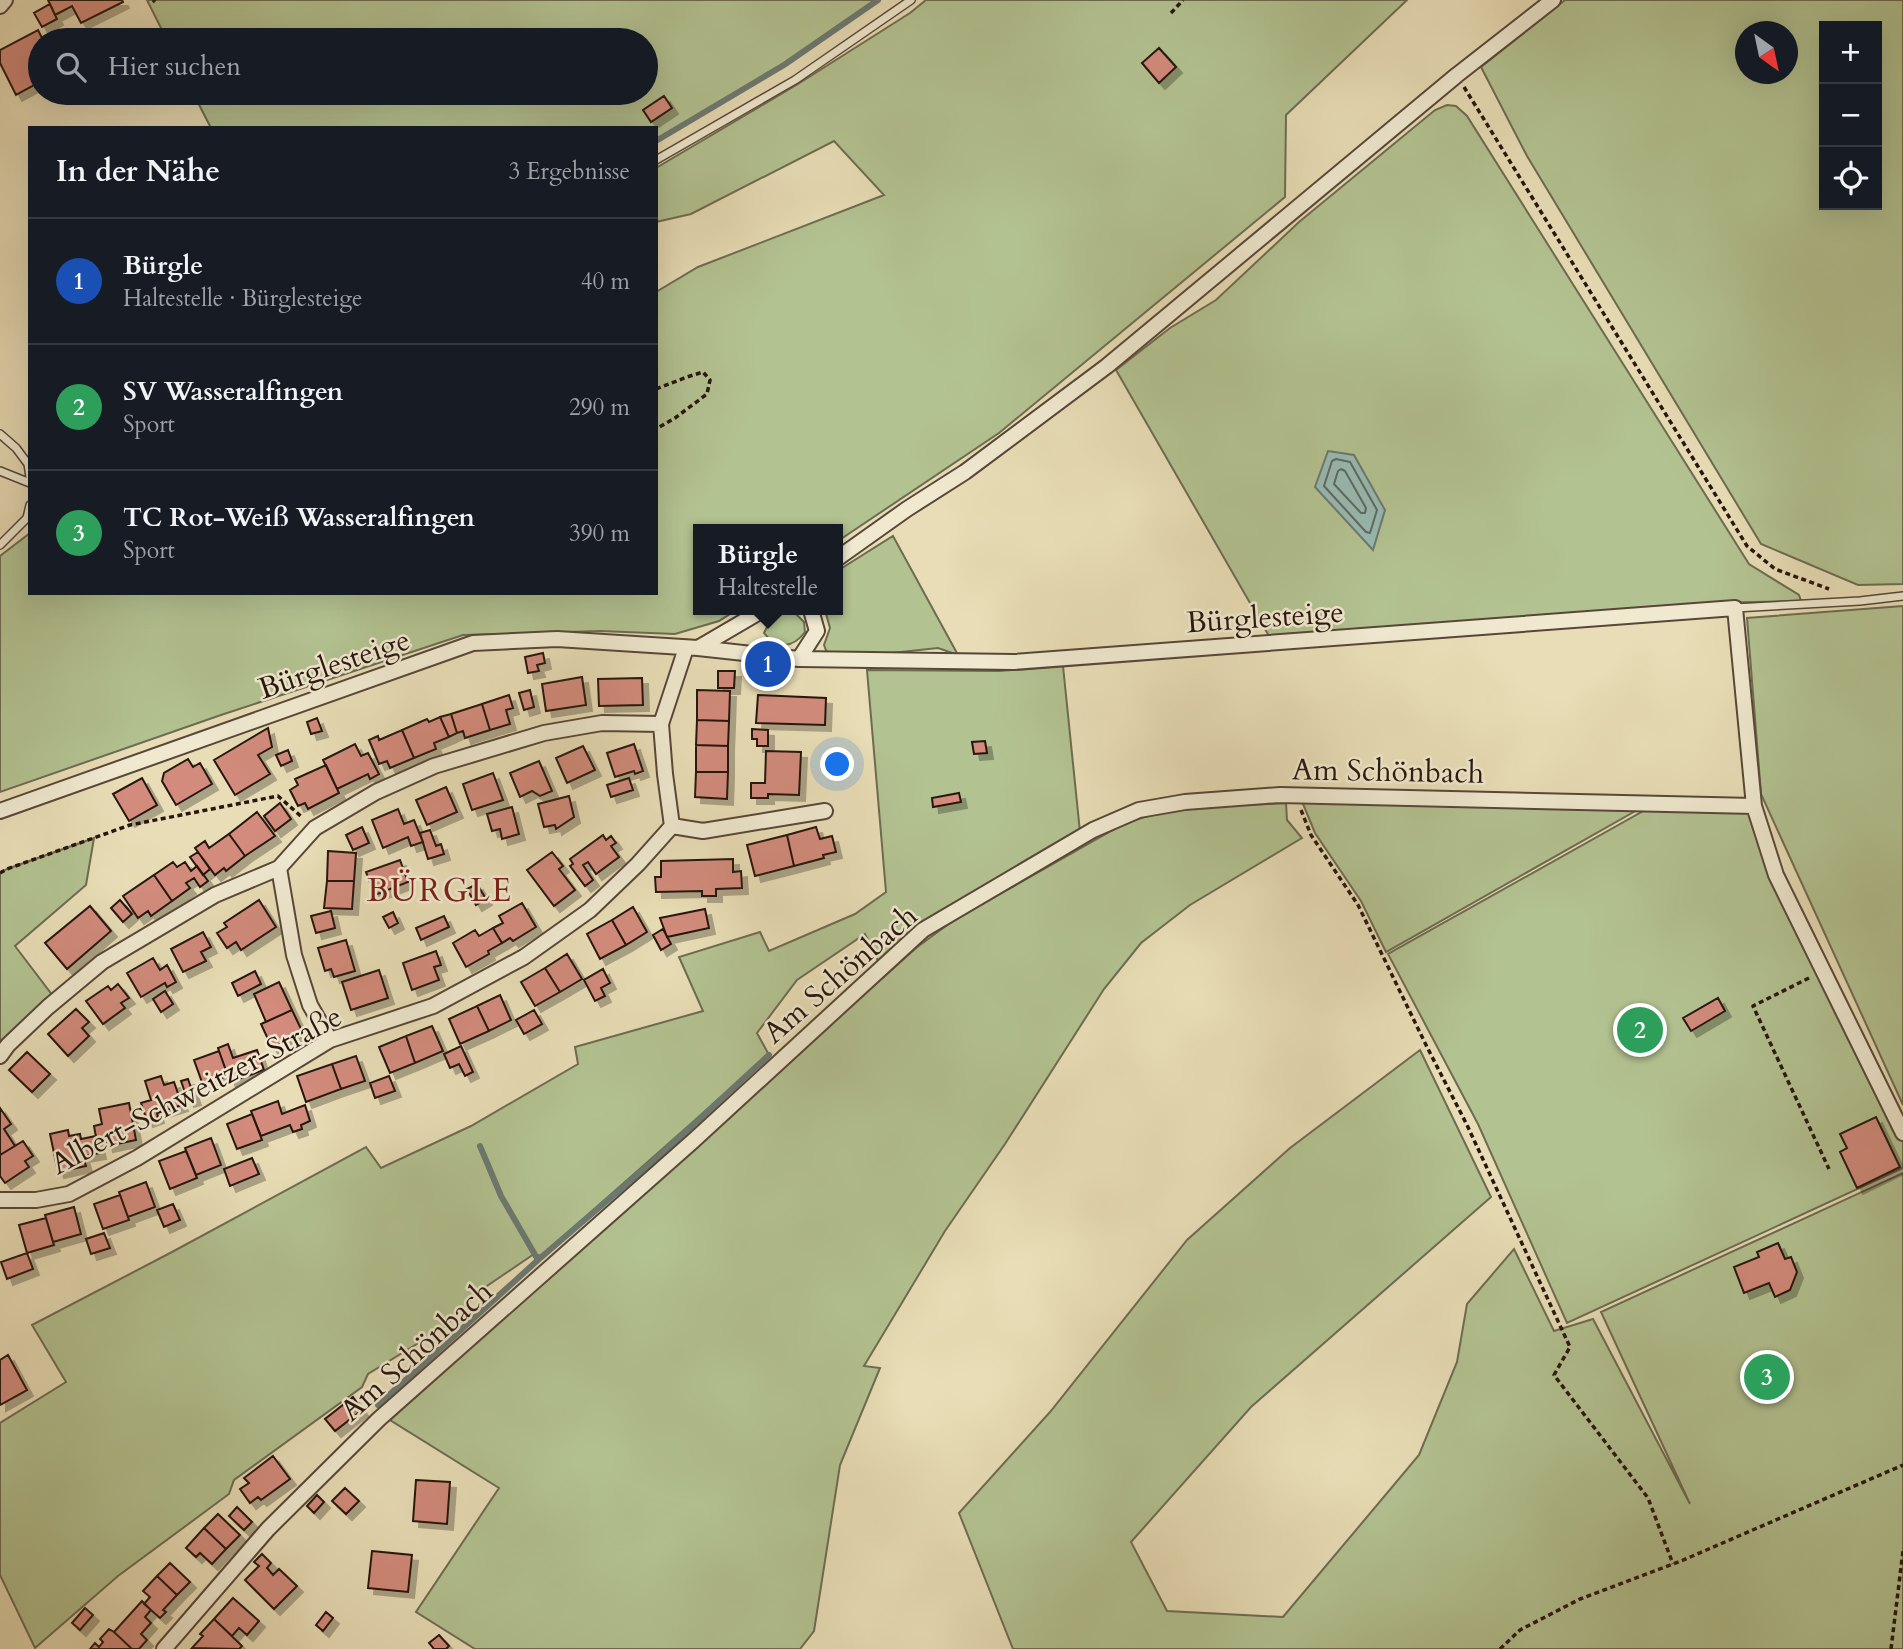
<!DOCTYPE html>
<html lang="de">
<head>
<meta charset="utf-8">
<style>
  body { margin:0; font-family:Cardo,serif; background:#20242c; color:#f1f3f6 }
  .controls { position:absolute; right:21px; top:21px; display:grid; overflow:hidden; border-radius:0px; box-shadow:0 7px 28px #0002 }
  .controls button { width:63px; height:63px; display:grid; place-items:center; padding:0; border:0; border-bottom:2px solid #363941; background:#171b24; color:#f1f3f6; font:35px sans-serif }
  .compass { position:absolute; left:1735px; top:21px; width:63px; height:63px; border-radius:50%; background:#171b24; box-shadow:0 7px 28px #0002; rotate:147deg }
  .you { position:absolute; left:838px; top:765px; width:24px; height:24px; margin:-18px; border:5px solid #fff; border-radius:50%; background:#1a73e8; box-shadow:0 0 0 10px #1a73e833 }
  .badge { display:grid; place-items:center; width:46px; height:46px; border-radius:50%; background:#0b8043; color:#fff; font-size:23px; font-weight:700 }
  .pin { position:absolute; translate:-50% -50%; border:4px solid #fff; box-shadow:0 2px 7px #0006 }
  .popup { position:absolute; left:693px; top:524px; width:150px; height:91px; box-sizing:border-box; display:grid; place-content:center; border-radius:0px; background:#171b24; filter:drop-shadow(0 2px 5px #0005); font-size:23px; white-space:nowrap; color:#9ea1a6 }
  .popup b { font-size:26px; color:#f1f3f6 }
  .popup::after { content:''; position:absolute; left:50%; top:100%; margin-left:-14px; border:14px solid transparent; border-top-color:#171b24 }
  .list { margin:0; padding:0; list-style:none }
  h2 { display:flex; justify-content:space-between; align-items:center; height:91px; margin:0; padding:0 28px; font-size:30px }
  h2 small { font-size:23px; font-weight:400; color:#9ea1a6 }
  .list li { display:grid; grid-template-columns:46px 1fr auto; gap:21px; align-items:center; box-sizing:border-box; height:126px; padding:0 28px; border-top:2px solid #363941 }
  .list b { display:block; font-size:26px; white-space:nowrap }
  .list p { margin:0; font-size:23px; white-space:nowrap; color:#9ea1a6 }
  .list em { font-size:23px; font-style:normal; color:#9ea1a6 }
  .icon { flex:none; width:38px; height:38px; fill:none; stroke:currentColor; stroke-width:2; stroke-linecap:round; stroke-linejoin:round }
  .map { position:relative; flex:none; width:1903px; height:1649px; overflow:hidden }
  .search { position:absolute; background:#171b24; box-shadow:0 7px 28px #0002; left:28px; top:28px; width:630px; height:77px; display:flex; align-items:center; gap:18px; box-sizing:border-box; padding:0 24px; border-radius:38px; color:#9ea1a6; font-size:26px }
  .panel { position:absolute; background:#171b24; box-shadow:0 7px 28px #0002; left:28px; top:126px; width:630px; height:469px; border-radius:0px }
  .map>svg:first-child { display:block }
</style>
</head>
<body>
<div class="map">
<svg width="1903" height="1649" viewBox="0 0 1903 1649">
  <defs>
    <filter id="shadow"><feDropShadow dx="6" dy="6" stdDeviation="0" flood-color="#0004"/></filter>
  </defs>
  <rect width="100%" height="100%" fill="#e8ddb6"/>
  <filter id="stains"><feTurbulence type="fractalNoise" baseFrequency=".00286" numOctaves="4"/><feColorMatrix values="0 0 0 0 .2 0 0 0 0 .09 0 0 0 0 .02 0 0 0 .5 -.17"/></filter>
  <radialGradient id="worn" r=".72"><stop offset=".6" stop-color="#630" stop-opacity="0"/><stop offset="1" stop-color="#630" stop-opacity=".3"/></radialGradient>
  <path fill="#b3c291" stroke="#6d6c50" stroke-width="2" fill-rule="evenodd" d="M147,0h731l-94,65 -128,76v-13h-445l-18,-35h453v-53h-479z
    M926,0h481l-121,115 -1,82 -286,236 -161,108v-12h-140v81h38l-17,11 -44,13 -75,-3 -137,4 -242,80 -221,77v-236l30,-23v60h626v-301l42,-25 186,-72 -50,-54 -143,73 -35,8v-54l142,-84 112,-71z
    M1565,0h338v584l-45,1 -97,-41 -234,-388 -46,-89zM1824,26h53v179h-53zM1745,32h42v42h-42z
    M1447,105l9,1 11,10 282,448 50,31 2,6 -96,2 -436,33 -153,-266 54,-42 46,-28 83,-78 136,-112z
    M893,536l65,119 -20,-7 -65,7 -46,-2 -3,-8 6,-17 -5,-18h13v-38l4,-4z
    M1903,606v499l-142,-311 -14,-176z
    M781,613l15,1 8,8 1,10c-12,16 -28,18 -41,1l5,-10z
    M1063,666l17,166 -201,131 -14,-29 -68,46 -40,53 12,22 -228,201 -7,-2 -50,34 -41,40 -75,46 -6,13 -128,93 -5,14 -111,82 -83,72 -35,-73v-152l66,-41 -34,-57 140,-73 194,-105 15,21 90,-42 107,-62 -3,-17 128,-36 -24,-54 81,-25 9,19 86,-37 31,-22 -19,-222 132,1z
    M1301,799l338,10 -253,143 -25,-51 -46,-68z
    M1286,803l1,17 15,18 -112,67 -49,38 -37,46 -99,155 -60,87 -81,135 16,2 -40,97 -26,166 -14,18h-325l-59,-37 83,-124 -109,-68 526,-472 38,-28 173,-98 51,-14z
    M1654,805l100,1 22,69 127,258v35l-336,155 -89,-199 -90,-170z
    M94,838l-8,47 -71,61 41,54 -56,56v-183l7,-4z
    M1420,1050l71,147 -240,210 -120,135 36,69 116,6 136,-162 38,-93 10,-58 47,-55 40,82 39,-12 97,185 -89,-192 302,-139v476h-890l-54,-136 91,-101 137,-172 103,-92z"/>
  <path fill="#98bbb4" stroke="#6b7972" stroke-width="2" d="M1328,451l26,4 31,55 -12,40 -58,-63z"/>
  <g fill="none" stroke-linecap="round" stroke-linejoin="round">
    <path stroke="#606861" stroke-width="2" d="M1336,459l14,3 27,48 -7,23 -4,-1 -42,-46 8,-25z
      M1341,469l4,2 21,37 -1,5h-4l-27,-29 4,-13z"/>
    <path stroke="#6b7972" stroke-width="6" d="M656,141l128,-76 94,-65
      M538,1260l120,-103 111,-102
      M378,1405l160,-145 -37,-64 -21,-50"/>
  </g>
  <path fill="#d28b7b" stroke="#27150e" stroke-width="2" filter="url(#shadow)" d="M48,0h74l1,2 -42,21 -9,-17 -17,9z
    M50,4l7,15 -15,8 -8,-14z
    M38,30l5,10h-3v42l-24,13 -16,-32v-13z
    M1159,48l17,19 -17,16 -17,-20z
    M664,96l8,12 -21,14 -8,-12z
    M543,653l2,10 -8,2 2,6 -11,2 -3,-16z
    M718,671h17l-1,17h-16z
    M582,677l4,28 -40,6 -4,-27z
    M642,678l1,27 -44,1 -1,-27z
    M530,690l4,17 -10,3 -5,-17z
    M697,690l33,1 -1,30 -32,-1z
    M509,695l4,13 -7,2 4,14 -20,6 -8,-26z
    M758,695l68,3 -1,27 -69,-2z
    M482,704l8,26 -25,8 -2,-7 -6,2 -6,-19z
    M451,714l6,19 -8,4 -9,-20z
    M440,717l9,20 -15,6 2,6 -22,9 -12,-28 25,-11 2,3z
    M317,718l5,13 -11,3 -4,-12z
    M697,720l32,1 -1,25 -32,-1z
    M268,728l4,19 -14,8 12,19 -35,21 -21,-35z
    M752,729l16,1v16h-11v-7h-5z
    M402,730l12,28 -24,10 -3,-7 -8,3 -10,-24 9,-4 1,4z
    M985,741l2,12 -13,1 -2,-12z
    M355,744l6,12 7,-3 11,21 -9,5 -2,-5 -31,15 -14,-29z
    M634,744l9,27 -8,3 -1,-3 -19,6 -8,-24z
    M696,745l32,1v26h-32z
    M583,746l12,24 -28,13 -11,-25z
    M288,750l4,11 -11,5 -5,-11z
    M766,751l35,1 -2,43 -31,-1v4h-17v-15h14z
    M188,759l5,8 7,-4 12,21 -36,21 -14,-24 2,-8z
    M539,761l13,30 -12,5 -8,-5 -12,6 -10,-24z
    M326,765l13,28 -31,16 -3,-6 -7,3 -8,-16 8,-5 -3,-6z
    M696,772h32l-1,27 -32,-2z
    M493,773l10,27 -31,10 -9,-26z
    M142,778l15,27 -28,16 -16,-27z
    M629,778l4,12 -22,7 -4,-12z
    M446,787l11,25 -30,13 -11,-25z
    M959,793l2,9 -28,5 -1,-9z
    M569,796l5,21 -18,12 -1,-4 -11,2 -6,-23z
    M280,803l11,16 -16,12 -11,-15z
    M512,807l7,27 -17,5 -2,-10 -8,2 -5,-17z
    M398,809l6,15 10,-4 9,22 -12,4 -3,-9 -25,11 -11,-28z
    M257,812l18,24 -30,20 -16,-22z
    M362,827l7,16 -16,7 -7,-15z
    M816,827l4,12 12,-3 4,16 -13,3 1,3 -30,8 -7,-31z
    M430,830l6,16 5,-2 3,10 -16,5 -8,-26z
    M229,834l16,22 -19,15 -2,-3 -9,7 -20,-27 10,-7 4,7z
    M603,835l3,5 5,-4 5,7 -5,3 8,11 -23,17 -8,-12 -5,3 10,15 -8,6 -15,-20 3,-2 -3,-5z
    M787,835l7,31 -39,10 -8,-31z
    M328,851l28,2 -2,28h-27z
    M198,852l12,17 -7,6 -13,-18z
    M552,852l11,14 -4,3 16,21 -21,16 -27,-36z
    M733,859v13l8,-1 1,17 -26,1v7h-14v-5l-46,1 -1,-15h6v-16z
    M400,860l8,22 -33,13 -9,-23z
    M173,862l4,5 8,-5 6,9 6,-5 11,15 -8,6 -6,-9 -8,5 4,5 -18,13 -18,-26z
    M154,875l18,26 -21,15 -3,-5 -10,7 -15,-22z
    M327,881h27l-2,28 -28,-1z
    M477,884l9,15 -10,6 -9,-16z
    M120,900l12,14 -9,8 -12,-14z
    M259,900l17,27 -35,23 -5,-8 -9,6 -10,-15 10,-6 -3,-4z
    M522,903l14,24 -23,14 -3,-3 -8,5 -9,-15 10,-5 -4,-7z
    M90,906l21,25 -44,38 -22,-26z
    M633,907l14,25 -21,13 -14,-25z
    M705,909l4,19 -42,9 -7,-19z
    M331,911l4,17 -19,5 -5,-17z
    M393,912l5,11 -9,5 -6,-11z
    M444,916l5,11 -28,13 -5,-12z
    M612,920l14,25 -26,14 -13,-25z
    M493,928l9,15 -14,8 1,3 -23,13 -13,-24 22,-13 4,6z
    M663,929l8,15 -10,6 -8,-15z
    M203,932l8,15 -10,5 5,9 -23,11 -12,-23z
    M346,940l9,31 -21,6 -3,-8 -6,2 -7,-23z
    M436,951l5,14 -7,2 5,13 -27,10 -9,-27z
    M567,954l15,25 -22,13 -15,-24z
    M153,958l7,12 7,-5 9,17 -9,5 -2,-4 -24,14 -14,-24z
    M545,968l15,24 -25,14 -14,-24z
    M603,969l7,14 -9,5 4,8 -10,5 -11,-21z
    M379,970l9,28 -37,12 -9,-28z
    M255,971l6,13 -23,12 -6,-13z
    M279,982l13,28 -26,12 -12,-28z
    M118,984l11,14 -8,5 4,5 -22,16 -17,-23 22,-15 3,4z
    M165,991l8,13 -12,8 -8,-13z
    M500,995l11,25 -22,11 -12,-25z
    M1718,998l7,13 -34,20 -8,-13z
    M477,1006l12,25 -29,13 -11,-25z
    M76,1009l13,13 -7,6 7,8 -21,20 -20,-22z
    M292,1010l11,23 -31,15 -11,-24z
    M534,1010l8,14 -18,10 -8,-14z
    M432,1026l11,25 -28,12 -9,-27z
    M406,1036l9,27 -25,10 -11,-26z
    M228,1044l5,14 24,-8 7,20 -34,12 -12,-34z
    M461,1046l12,26 -8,4 -6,-12 -9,4 -6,-14z
    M219,1051l9,25 -25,9 -9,-25z
    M27,1052l23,22 -18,18 -23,-22z
    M356,1056l9,25 -24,8 -9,-25z
    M332,1064l9,25 -35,13 -9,-26z
    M161,1076l3,9 10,-3 8,23 -25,8 1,4 -11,4 -6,-18 10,-3 -6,-19z
    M389,1076l6,15 -20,7 -5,-15z
    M188,1079l7,20 -7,2 -7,-20z
    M278,1101l4,13 23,-9 5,16 -9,4 1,4 -9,3 -3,-7 -29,11 -10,-25z
    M129,1103l7,37 -29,6 -1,-4 -9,1 -3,-17 8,-2 -3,-15z
    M0,1108l11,16 -7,5 11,17 -15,9z
    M252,1114l10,26 -25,9 -10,-25z
    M1876,1117l24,50 -43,21 -17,-36 7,-4 -7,-14z
    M68,1130l1,6 11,-2 1,5 15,-3 4,17 -17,3 3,10 -28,6 -8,-38z
    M211,1138l10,27 -25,10 -11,-27z
    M23,1141l10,15 -8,5 4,6 -24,16 -5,-7v-21z
    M186,1151l11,27 -27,11 -11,-28z
    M252,1158l7,16 -29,12 -6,-17z
    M146,1182l9,25 -27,10 -9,-25z
    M120,1195l9,25 -26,9 -9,-25z
    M173,1204l7,16 -16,7 -7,-17z
    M74,1207l7,27 -28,8 -8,-27z
    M46,1218l8,27 -27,8 -8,-28z
    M104,1233l6,15 -19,6 -5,-15z
    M1778,1243l7,16 6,-2 6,15 -7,18 -15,7 -6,-14 -25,10 -10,-26 25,-10 -2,-5z
    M27,1253l6,16 -26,10 -6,-17z
    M8,1355l19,35 -27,15v-45z
    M353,1397l9,13 -27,21 -10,-12z
    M273,1456l17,23 -29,21 -3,-3 -8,6 -10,-14 9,-6 -5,-5z
    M416,1480l34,2 -3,42 -34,-3z
    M345,1488l14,13 -13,13 -14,-13z
    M317,1495l7,7 -10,11 -7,-7z
    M237,1507l15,15 -8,8 -15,-14z
    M218,1514l22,21 -14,14 -22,-21z
    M204,1528l22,21 -14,15 -12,-11 -4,4 -10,-9z
    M372,1551l40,4 -4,37 -40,-4z
    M262,1554l9,9 -4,5 6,7 6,-6 18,17 -23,23 -29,-29 14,-14 -5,-4z
    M170,1563l20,19 -13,13 -20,-19z
    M157,1576l20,19 -14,15 3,2 -6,6 -16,-14 6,-7 -7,-6z
    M233,1598l26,23 -12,14 -8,-7 -7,8 -18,-17z
    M142,1601l9,9 -6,7 6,6 -10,11 6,6 -8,9h-7l-18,-17z
    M85,1608l8,7 -13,15 -8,-7z
    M326,1612l7,6 -10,13 -7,-6z
    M214,1619l28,27 -3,3 -47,-1 11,-12 -3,-2z
    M109,1629l5,3 18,17h-42l5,-6 4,4 4,-5 -3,-3z
    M439,1635l10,11 -3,3h-12l-5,-6z"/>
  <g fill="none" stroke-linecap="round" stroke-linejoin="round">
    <g stroke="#574738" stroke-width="10">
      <path id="lane" d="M656,160l139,-80 116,-80
        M0,434l16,14 12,16
        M30,463l-2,1 2,13
        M0,471l30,12
        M0,545l27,-27 3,-13
        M1735,608l125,-7 43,-5"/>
    </g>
    <g stroke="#574738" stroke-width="18">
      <path id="street" d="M0,6l5,-6
        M838,558l69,-49 58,-37 142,-106 350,-291 96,-75
        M698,648l65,-38
        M799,659l18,-28 -6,-21
        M0,811l473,-168 84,-4 141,9 101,11 215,3 721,-54 19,198 22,69 127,258
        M672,826l-7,-52 -4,-50 25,-76
        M672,826l31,5 122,-20
        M279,868l15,87 16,50 20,35
        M0,1056l8,-11 40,-38 54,-45 113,-67 64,-27 36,-40 61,-36 58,-26 110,-33 58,-10 59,1
        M0,1200h36l33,-6 68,-36 193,-118 103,-34 91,-49 66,-47 48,-46 34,-38
        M164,1649l104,-120 111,-110 314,-278 230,-211 170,-100 46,-20 46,-8 95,-7 474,11"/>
    </g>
    <path stroke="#27150e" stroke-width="3.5" stroke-dasharray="5 3.5" stroke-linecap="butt" d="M153,0l2,2
      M1171,13l12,-13
      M1464,87l283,459 28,23 54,20
      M656,389l31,-12 16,-5 7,8 -3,14 -32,24 -19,11
      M1301,810l10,25 47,70 69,142 40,78 103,222 -16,28 94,123 25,66
      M0,873l7,-4 123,-44 148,-29 25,22
      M1809,978l-56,28 76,163
      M1500,1649l20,-19 60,-31 101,-38 222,-96
      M1891,1649l12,-98"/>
    <use href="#lane" stroke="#f0e9d0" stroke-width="7"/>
    <use href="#street" stroke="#f0e9d0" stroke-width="14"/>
  </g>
  <g text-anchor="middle" stroke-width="5" stroke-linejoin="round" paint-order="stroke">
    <g font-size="30" fill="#27150e" stroke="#f0e9d0">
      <text transform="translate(1265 617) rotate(-4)" y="10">Bürglesteige</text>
      <text transform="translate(334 664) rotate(-19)" y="10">Bürglesteige</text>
      <text transform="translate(1388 771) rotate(1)" y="10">Am Schönbach</text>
      <text transform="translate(840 974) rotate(-41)" y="10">Am Schönbach</text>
      <text transform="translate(196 1090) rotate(-28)" y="10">Albert-Schweitzer-Straße</text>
      <text transform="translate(416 1351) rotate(-42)" y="10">Am Schönbach</text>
    </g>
    <g font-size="32" letter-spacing="2" fill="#7a1f14" stroke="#f0e9d0">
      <text x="440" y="901">BÜRGLE</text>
    </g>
  </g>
  <rect width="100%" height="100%" filter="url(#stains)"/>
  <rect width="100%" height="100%" fill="url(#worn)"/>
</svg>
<div class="controls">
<button>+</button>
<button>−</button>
<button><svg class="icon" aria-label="locate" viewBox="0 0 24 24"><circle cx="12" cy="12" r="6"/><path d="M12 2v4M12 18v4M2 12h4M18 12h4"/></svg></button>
</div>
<svg class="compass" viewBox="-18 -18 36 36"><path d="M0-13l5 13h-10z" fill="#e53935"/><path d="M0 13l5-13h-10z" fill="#9ea1a6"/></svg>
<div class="you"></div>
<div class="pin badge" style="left:768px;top:664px;background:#1a4fb4">1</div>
<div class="popup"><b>Bürgle</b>Haltestelle</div>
<div class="pin badge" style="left:1640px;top:1030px;background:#2e9e5b">2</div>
<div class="pin badge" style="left:1767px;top:1377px;background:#2e9e5b">3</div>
<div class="search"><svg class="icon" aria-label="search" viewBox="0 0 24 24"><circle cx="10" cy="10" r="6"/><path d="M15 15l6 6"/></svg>Hier suchen</div>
<section class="panel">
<h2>In der Nähe<small>3 Ergebnisse</small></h2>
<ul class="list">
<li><span class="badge" style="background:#1a4fb4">1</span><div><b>Bürgle</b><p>Haltestelle · Bürglesteige</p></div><em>40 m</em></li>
<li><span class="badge" style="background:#2e9e5b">2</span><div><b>SV Wasseralfingen</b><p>Sport</p></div><em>290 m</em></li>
<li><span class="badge" style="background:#2e9e5b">3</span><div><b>TC Rot-Weiß Wasseralfingen</b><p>Sport</p></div><em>390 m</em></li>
</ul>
</section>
</div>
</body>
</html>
